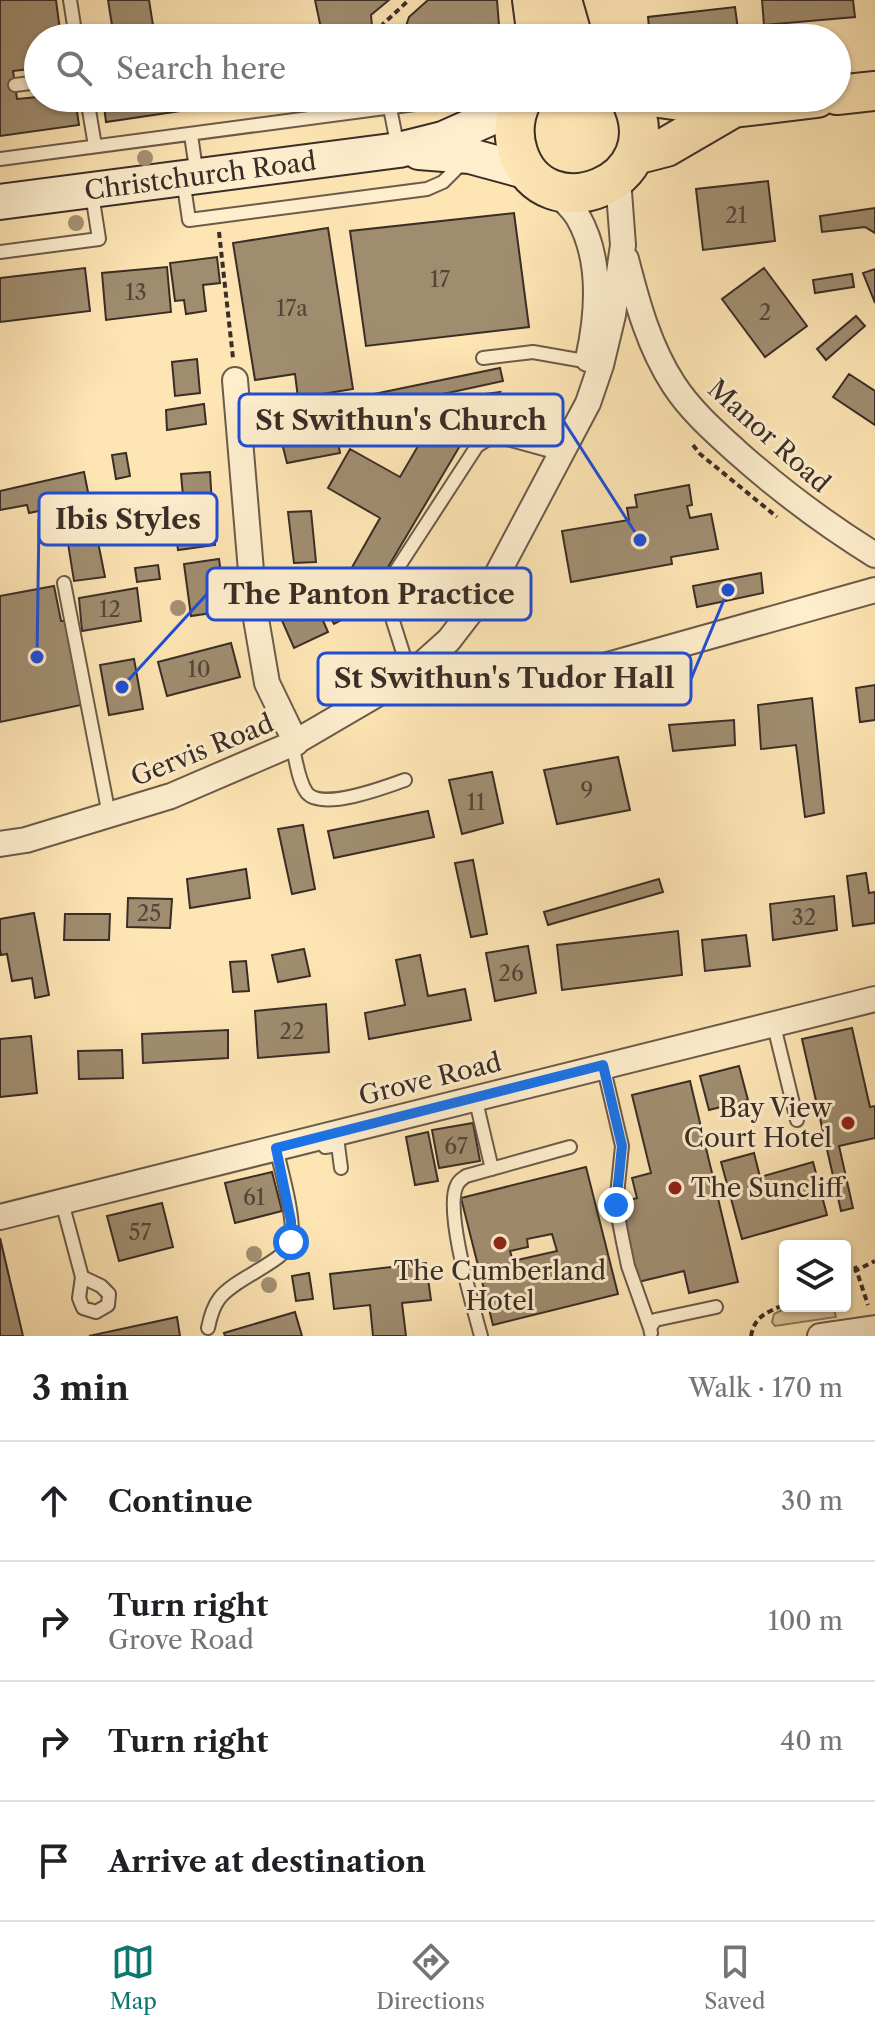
<!DOCTYPE html>
<html lang="en">
<head>
<meta charset="utf-8">
<style>
  body { margin:0; font-family:"Libre Caslon Text",serif; background:#f2f2f2; color:#202124 }
  .controls { position:absolute; right:24px; bottom:24px; display:grid; overflow:hidden; border-radius:8px; box-shadow:0 2px 6px #0004 }
  .controls button { width:72px; height:72px; display:grid; place-items:center; padding:0; border:0; border-bottom:2px solid #e0e0e0; background:#fff; color:#202124; font:40px sans-serif }
  .stop { position:absolute; width:24px; height:24px; margin:-18px; border:6px solid #1a73e8; border-radius:50%; background:#fff }
  .stop.end { background:#1a73e8; border-color:#fff; box-shadow:0 2px 8px #0008 }
  .list { margin:0; padding:0; list-style:none }
  h2 { display:flex; justify-content:space-between; align-items:center; height:104px; margin:0; padding:0 32px; font-size:34px }
  h2 small { font-size:26px; font-weight:400; color:#757577 }
  .list li { display:grid; grid-template-columns:52px 1fr auto; gap:24px; align-items:center; box-sizing:border-box; height:120px; padding:0 32px; border-top:2px solid #e0e0e0 }
  .list b { display:block; font-size:30px; white-space:nowrap }
  .list p { margin:0; font-size:26px; white-space:nowrap; color:#757577 }
  .list em { font-size:26px; font-style:normal; color:#757577 }
  .icon { flex:none; width:44px; height:44px; fill:none; stroke:currentColor; stroke-width:2; stroke-linecap:round; stroke-linejoin:round }
  .map { position:relative; flex:none; width:875px; height:1336px; overflow:hidden }
  .search { position:absolute; background:#fff; box-shadow:0 2px 6px #0004; left:24px; right:24px; top:24px; height:88px; display:flex; align-items:center; gap:20px; box-sizing:border-box; padding:0 28px; border-radius:44px; color:#757577; font-size:30px }
  .sheet { height:584px; background:#fff }
  nav { display:flex; justify-content:space-around; align-items:center; box-sizing:border-box; height:112px; border-top:2px solid #e0e0e0; background:#fff; font-size:22px; color:#757577 }
  nav a { display:grid; justify-items:center; gap:4px }
  nav .on { color:#0f766e }
  .map>svg:first-child { display:block }
</style>
</head>
<body>
<div class="map">
<svg width="875" height="1336" viewBox="0 0 875 1336">
  <rect width="100%" height="100%" fill="#fee5b4"/>
  <filter id="stains"><feTurbulence type="fractalNoise" baseFrequency=".0025" numOctaves="4"/><feColorMatrix values="0 0 0 0 .2 0 0 0 0 .09 0 0 0 0 .02 0 0 0 .5 -.17"/></filter>
  <radialGradient id="worn" r=".72"><stop offset=".6" stop-color="#630" stop-opacity="0"/><stop offset="1" stop-color="#630" stop-opacity=".3"/></radialGradient>
  <path fill="#ddc69c" stroke="#8c7a62" stroke-width="2" d="M790,1306h43l3,11 -61,9 -3,-4 2,-8z"/>
  <path fill="#a08d70" stroke="#3a2d27" stroke-width="2" fill-rule="evenodd" d="M0,0h56l5,38h-23v30l-25,3 4,28 21,-2 37,1 4,27 -79,11z
    M108,0h41l6,38h-41z
    M315,0h74l-18,15 2,23h-50z
    M428,0h69l3,38h-98l7,-21z
    M762,0h91l2,17 -91,8z
    M735,7l4,31h-89l-2,-21z
    M103,98h76l2,13 -75,11z
    M211,98h47l-46,8z
    M768,181l7,60 -72,9 -7,-61z
    M875,208v25l-10,-6 -43,5 -2,-16z
    M514,213l15,114 -163,19 -16,-115z
    M328,228l25,161 -55,9 -3,-24 -40,6 -22,-137z
    M217,257l3,26 -17,2 3,26 -20,3 -2,-14 -9,1 -5,-38z
    M167,267l4,45 -65,8 -4,-47z
    M85,268l5,43 -90,11v-44z
    M764,268l43,58 -42,31 -43,-58z
    M875,269v34l-12,-30z
    M852,274l2,13 -39,6 -2,-13z
    M856,316l9,10 -39,34 -9,-11z
    M197,359l3,34 -25,3 -3,-34z
    M500,368l3,13 -129,28 -5,-14z
    M849,374l26,17v34l-42,-28z
    M500,392l-23,42 -19,-12 13,-26z
    M204,404l2,20 -39,6 -1,-20z
    M432,422l32,17 -86,145 -27,-15 29,-51 -52,-30 22,-39 50,28z
    M335,425l5,28 -53,10 -7,-28z
    M126,453l4,23 -14,3 -4,-24z
    M84,472l21,105 -31,4 -12,-75 -33,7 -2,-8 -27,5v-19z
    M210,472l2,33 -28,2 -3,-33z
    M689,485l3,20 -5,1 3,12 21,-4 7,35 -47,8 1,7 -101,18 -9,-51 67,-11 -2,-12 10,-1 -2,-12z
    M311,511l5,51 -22,1 -6,-51z
    M212,523l3,22 -37,5 -3,-23z
    M219,559l7,52 -35,5 -7,-52z
    M158,565l2,14 -23,3 -2,-14z
    M761,573l2,20 -66,14 -4,-21z
    M357,580l14,24 -37,20 -14,-25z
    M54,586l7,35h4l16,84 -81,17v-126z
    M137,588l4,33 -59,10 -3,-33z
    M314,600l14,32 -34,16 -14,-32z
    M231,643l9,34 -73,19 -9,-34z
    M134,659l9,50 -34,6 -9,-50z
    M875,685v35l-15,2 -4,-34z
    M812,698l12,115 -19,4 -9,-72 -35,4 -3,-44z
    M734,720l1,25 -62,6 -4,-26z
    M618,757l12,53 -73,14 -13,-54z
    M492,772l11,51 -41,11 -13,-54z
    M428,811l6,26 -100,21 -6,-27z
    M303,825l12,64 -23,5 -14,-65z
    M473,860l14,74 -16,3 -16,-74z
    M246,869l4,29 -60,10 -3,-29z
    M866,873l3,20 6,-1v31l-22,3 -6,-50z
    M659,879l4,13 -115,33 -4,-13z
    M834,896l3,34 -64,10 -3,-36z
    M128,898l44,1 -2,29 -43,-1z
    M34,913l15,82 -14,3 -3,-20 -20,3 -5,-27 -6,1 -1,-6v-30z
    M65,914h45l-1,26h-45z
    M678,931l4,44 -120,15 -5,-45z
    M746,935l4,31 -45,5 -3,-31z
    M528,946l8,47 -41,8 -9,-48z
    M304,949l6,27 -32,6 -6,-27z
    M420,955l8,41 37,-7 6,31 -102,19 -4,-26 40,-8 -9,-45z
    M246,961l3,30 -16,1 -3,-30z
    M326,1004l3,48 -71,6 -3,-47z
    M852,1028l18,79 5,-1v32l-36,8 14,62 -12,3 -39,-172z
    M228,1030v28l-85,5 -1,-29z
    M31,1036l6,57 -37,4v-58z
    M122,1050l1,28 -44,1 -1,-28z
    M739,1066l9,34 -39,10 -9,-34z
    M690,1081l48,201 -49,11 -5,-22 -46,11 -19,-79 18,-5 -5,-20 19,-5 -19,-78z
    M473,1123l7,38 -41,7 -7,-38z
    M428,1132l10,49 -23,4 -9,-48z
    M754,1153l6,24 53,-15 14,53 -85,24 -21,-77z
    M586,1167l32,127 -125,31 -32,-127zM552,1234l5,17 -44,10 -3,-10 18,-4 -1,-8z
    M272,1172l10,39 -47,12 -10,-40z
    M162,1203l11,44 -54,14 -12,-45z
    M0,1238l23,98h-23z
    M426,1263l5,37 -29,3 4,33h-33l-3,-31 -36,4 -4,-35z
    M309,1273l4,26 -17,2 -4,-25z
    M295,1312l7,24h-77l-1,-3z
    M177,1317l3,19h-91z"/>
  <g fill="none" stroke-linecap="round" stroke-linejoin="round">
    <g stroke="#6b5b4a" stroke-width="16">
      <path id="lane" d="M70,0l6,38
        M15,85l23,-3
        M87,98l8,48
        M390,108l8,40
        M191,135l6,41
        M0,159l445,-59
        M183,179l6,41 238,-31 16,-7 21,-21
        M0,252l99,-13 -7,-45
        M483,358l50,-6 57,10
        M64,583l45,232
        M410,675l-23,-73 -1,-16 91,-140 13,-8 17,1 55,15
        M292,744c4,15 6,37 15,49 15,18 79,-6 98,-13
        M773,1022l24,98
        M603,1065l19,81 -6,59 6,32 6,29 22,62
        M475,1097l17,72
        M325,1147l13,-2 3,23
        M62,1202l20,75 -3,21 4,10 13,4 12,-7 1,-11 -8,-8 -19,-9
        M208,1328c2,-10 5,-21 11,-29 15,-21 68,-38 72,-58 5,-20 -10,-72 -15,-93
        M651,1333l-1,-5 5,-8 61,-13
        M481,1336c-8,-30 -37,-126 -24,-151 2,-5 5,-6 9,-9l104,-29"/>
    </g>
    <g stroke="#6b5b4a" stroke-width="28">
      <path id="street" d="M553,189c8,9 19,18 25,28 24,42 20,97 10,142
        M626,259c11,43 23,88 48,126 17,26 40,46 63,67 44,39 88,72 138,103
        M235,380l19,227 13,76 29,60
        M410,675l53,15 102,-13 310,-87
        M0,844l26,-4 145,-44 121,-52 118,-69 39,-35 43,-56 96,-181 13,-38 12,-50 10,-70 -5,-66
        M0,1217l875,-218
        M820,1336l55,-8"/>
    </g>
    <g stroke="#3a2d27" stroke-width="38">
      <g id="secondary">
        <path d="M419,152l51,4 59,16"/>
        <path id="s1" d="M0,202l399,-52 44,-11 76,-34"/>
      </g>
    </g>
    <g stroke="#3a2d27" stroke-width="42">
      <path id="primary" d="M532,0l5,38
        M562,0l11,38
        M837,95l38,-4
        M523,98c-9,17 -11,35 -5,54 25,80 156,33 112,-54
        M659,98l74,10 84,-10
        M635,155l31,-8 67,-39"/>
    </g>
    <path stroke="#3a2d27" stroke-width="4" stroke-dasharray="6 4" stroke-linecap="butt" d="M384,38l-1,-14 26,-24
      M219,232l14,126
      M693,445l7,9 77,63
      M855,1266l13,39
      M845,1276l30,-15
      M751,1336c4,-21 16,-23 34,-32"/>
    <use href="#lane" stroke="#feeece" stroke-width="12"/>
    <use href="#street" stroke="#feeece" stroke-width="24"/>
    <use href="#secondary" stroke="#feeece" stroke-width="34"/>
    <use href="#primary" stroke="#fee5b4" stroke-width="38"/>
  </g>
  <g fill="#a49173">
    <circle cx="145" cy="158" r="8"/>
    <circle cx="76" cy="223" r="8"/>
    <circle cx="178" cy="608" r="8"/>
    <circle cx="254" cy="1254" r="8"/>
    <circle cx="269" cy="1285" r="8"/>
  </g>
  <g fill="none" stroke-linecap="round" stroke-linejoin="round">
    <path stroke="#1a73e8" stroke-width="10" d="M291,1242v-21l-15,-73 327,-83 19,81 -6,59"/>
  </g>
  <g fill="#8f2418" stroke="#feeece" stroke-width="3">
    <circle cx="848" cy="1123" r="8"/>
    <circle cx="675" cy="1188" r="8"/>
    <circle cx="500" cy="1243" r="8"/>
  </g>
  <g text-anchor="middle" stroke-width="6" stroke-linejoin="round" paint-order="stroke">
    <g font-size="22" fill="#544539">
      <text x="736" y="223">21</text>
      <text x="440" y="287">17</text>
      <text x="136" y="300">13</text>
      <text x="292" y="316">17a</text>
      <text x="765" y="320">2</text>
      <text x="110" y="617">12</text>
      <text x="199" y="677">10</text>
      <text x="587" y="798">9</text>
      <text x="476" y="810">11</text>
      <text x="149" y="921">25</text>
      <text x="804" y="925">32</text>
      <text x="511" y="981">26</text>
      <text x="292" y="1039">22</text>
      <text x="456" y="1154">67</text>
      <text x="254" y="1205">61</text>
      <text x="140" y="1240">57</text>
    </g>
    <g font-size="26" fill="#3a2d27" stroke="#feeece">
      <text dy="9" stroke="none"><textPath href="#s1" startOffset="202">Christchurch Road</textPath></text>
      <text transform="translate(769 436) rotate(42)" y="9">Manor Road</text>
      <text transform="translate(202 750) rotate(-22)" y="9">Gervis Road</text>
      <text transform="translate(430 1079) rotate(-14)" y="9">Grove Road</text>
    </g>
    <g font-size="26" fill="#3a2d27" stroke="#feeece" text-anchor="end">
      <text x="832" y="1117">Bay View<tspan x="832" dy="30">Court Hotel</tspan></text>
      <text x="691" y="1197" text-anchor="start">The Suncliff</text>
      <text x="500" y="1280" text-anchor="middle">The Cumberland<tspan x="500" dy="30">Hotel</tspan></text>
    </g>
  </g>
  <path fill="none" stroke="#1d4ed8" stroke-width="3" d="M640 540L563 420M37 657L39 519M122 687L207 594M728 590L691 679"/>
  <g fill="#1d4ed8" stroke="#feeece" stroke-width="3">
    <circle cx="640" cy="540" r="8"/>
    <circle cx="37" cy="657" r="8"/>
    <circle cx="122" cy="687" r="8"/>
    <circle cx="728" cy="590" r="8"/>
  </g>
  <g fill="#feeece" stroke="#1d4ed8" stroke-width="3">
    <rect x="239" y="394" width="324" height="52" rx="8"/>
    <rect x="39" y="493" width="178" height="52" rx="8"/>
    <rect x="207" y="568" width="324" height="52" rx="8"/>
    <rect x="318" y="653" width="373" height="52" rx="8"/>
  </g>
  <g font-size="28" text-anchor="middle" font-weight="bold" fill="#3a2d27">
    <text x="401" y="430">St Swithun's Church</text>
    <text x="128" y="529">Ibis Styles</text>
    <text x="369" y="604">The Panton Practice</text>
    <text x="504" y="688">St Swithun's Tudor Hall</text>
  </g>
  <rect width="100%" height="100%" filter="url(#stains)"/>
  <rect width="100%" height="100%" fill="url(#worn)"/>
</svg>
<div class="controls">
<button><svg class="icon" aria-label="layers" viewBox="0 0 24 24"><path d="M12 4l9 5-9 5-9-5zM3 14l9 5 9-5"/></svg></button>
</div>
<div class="stop" style="left:291px;top:1242px"></div>
<div class="stop end" style="left:616px;top:1205px"></div>
<div class="search"><svg class="icon" aria-label="search" viewBox="0 0 24 24"><circle cx="10" cy="10" r="6"/><path d="M15 15l6 6"/></svg>Search here</div>
</div>
<section class="sheet">
<h2>3 min<small>Walk · 170 m</small></h2>
<ul class="list">
<li><svg class="icon" aria-label="ahead" viewBox="0 0 24 24"><path d="M12 20V5M6 11l6-6 6 6"/></svg><div><b>Continue</b></div><em>30 m</em></li>
<li><svg class="icon" aria-label="right" viewBox="0 0 24 24"><path d="M7 20v-9h11M14 6l5 5-5 5"/></svg><div><b>Turn right</b><p>Grove Road</p></div><em>100 m</em></li>
<li><svg class="icon" aria-label="right" viewBox="0 0 24 24"><path d="M7 20v-9h11M14 6l5 5-5 5"/></svg><div><b>Turn right</b></div><em>40 m</em></li>
<li><svg class="icon" aria-label="arrive" viewBox="0 0 24 24"><path d="M6 21V4h12l-3 4 3 4H6"/></svg><div><b>Arrive at destination</b></div></li>
</ul>
</section>
<nav>
<a class="on"><svg class="icon" aria-label="map" viewBox="0 0 24 24"><path d="M3 6l6-2 6 2 6-2v14l-6 2-6-2-6 2zM9 4v14M15 6v14"/></svg>Map</a>
<a><svg class="icon" aria-label="directions" viewBox="0 0 24 24"><path d="M12 3l9 9-9 9-9-9zM9 14v-3h6M13 9l2 2-2 2"/></svg>Directions</a>
<a><svg class="icon" aria-label="saved" viewBox="0 0 24 24"><path d="M7 4h10v16l-5-4-5 4z"/></svg>Saved</a>
</nav>
</body>
</html>
